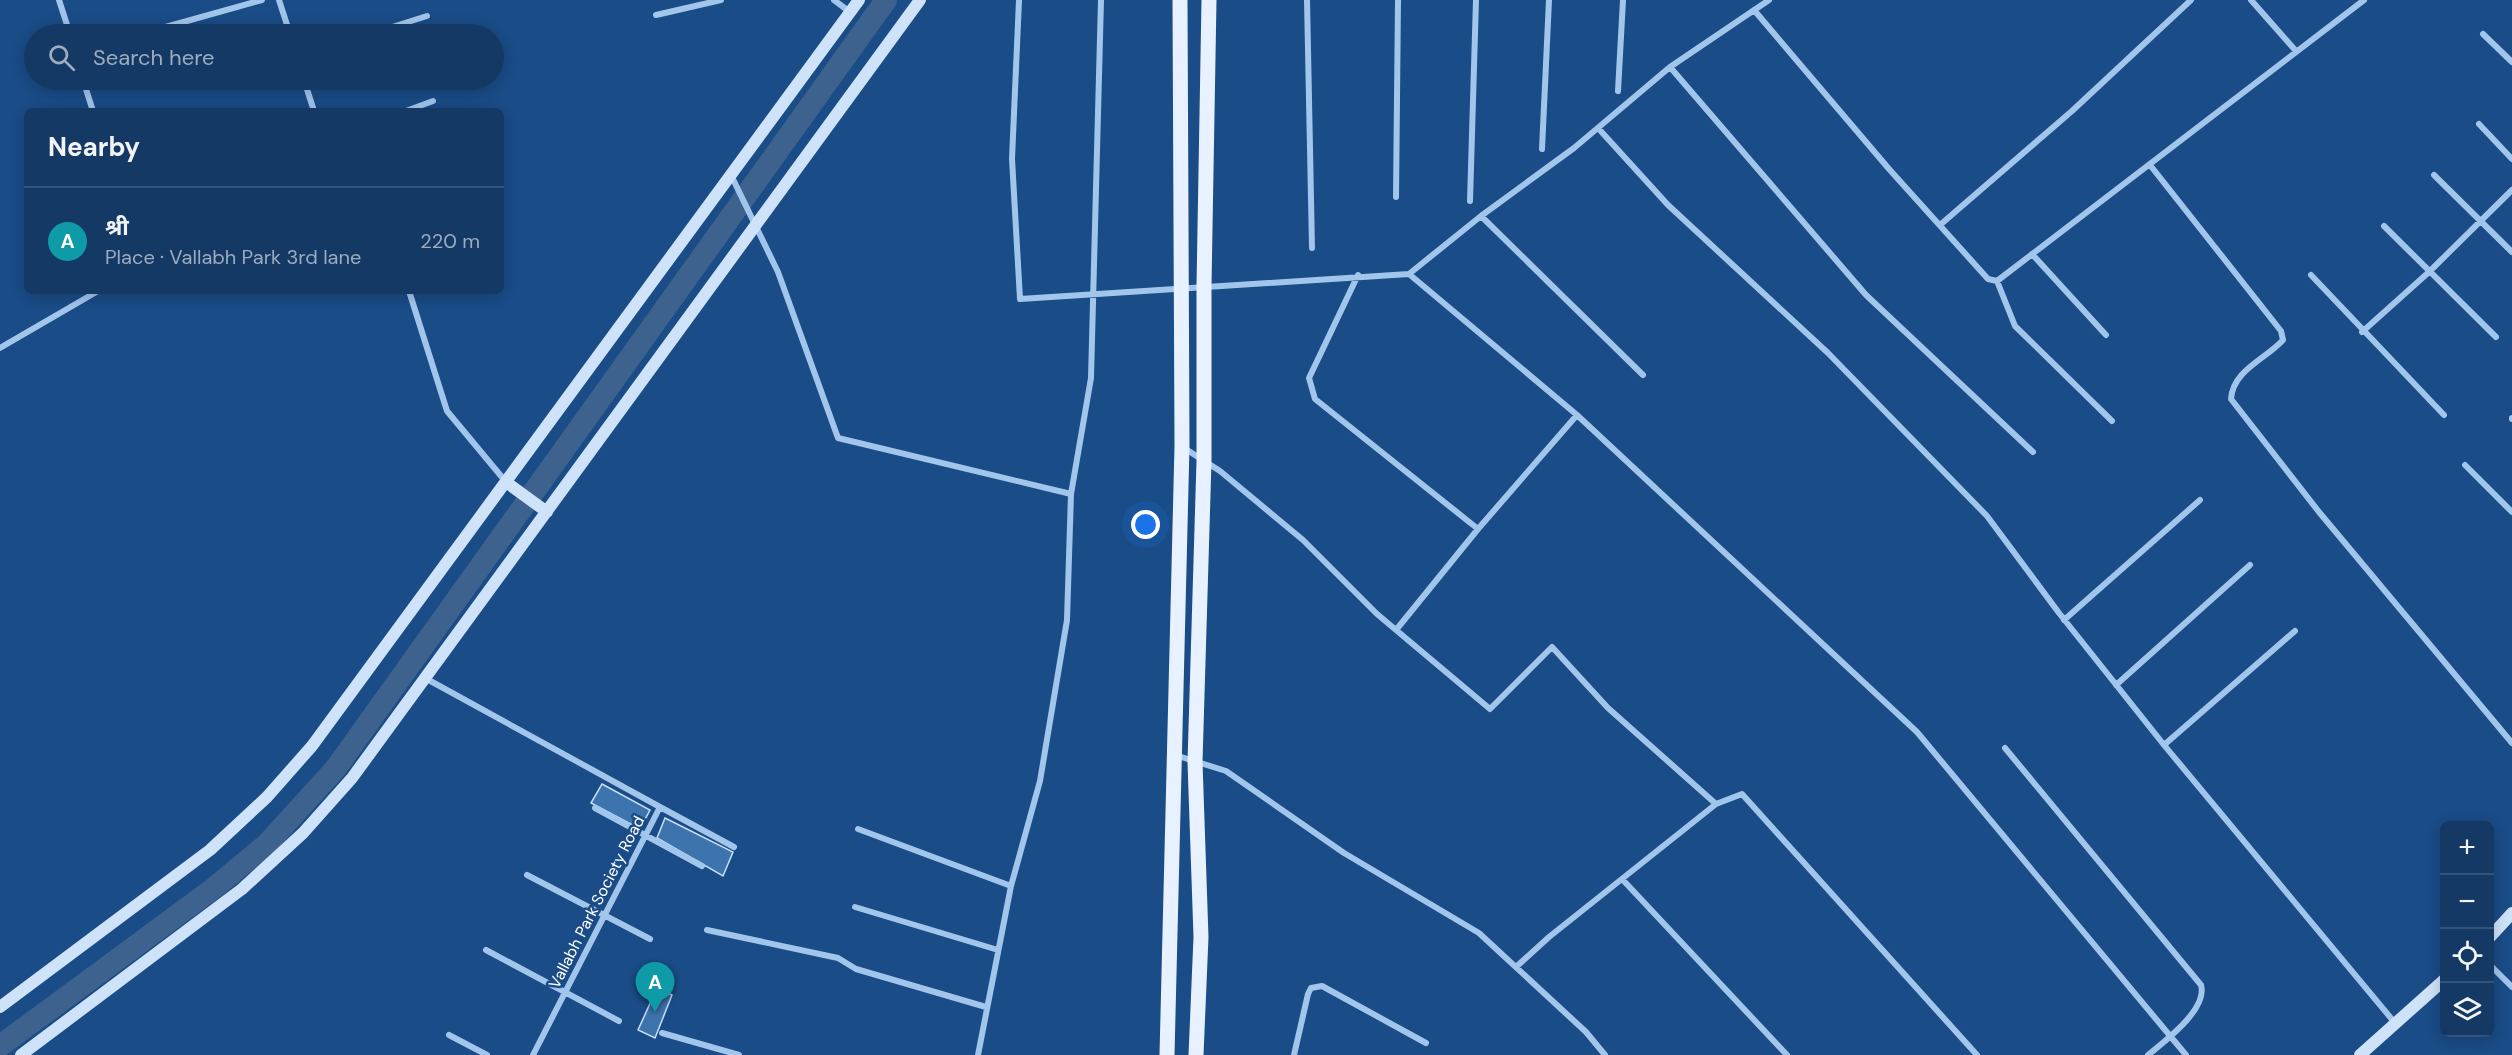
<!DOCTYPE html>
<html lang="en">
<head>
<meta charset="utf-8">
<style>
  body { margin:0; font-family:"DM Sans","Noto Sans Devanagari",sans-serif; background:#21446e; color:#f1f3f6 }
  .controls { position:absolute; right:18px; bottom:18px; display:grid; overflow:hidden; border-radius:9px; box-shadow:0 3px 15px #0003 }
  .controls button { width:54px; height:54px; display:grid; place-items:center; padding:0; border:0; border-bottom:2px solid #335379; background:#143965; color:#f1f3f6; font:30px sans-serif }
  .you { position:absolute; left:1146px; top:525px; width:21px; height:21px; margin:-15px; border:4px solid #fff; border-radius:50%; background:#1a73e8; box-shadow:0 0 0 9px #1a73e833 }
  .badge { display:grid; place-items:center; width:39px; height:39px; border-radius:50%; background:#fecc5e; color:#fff; font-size:20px; font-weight:700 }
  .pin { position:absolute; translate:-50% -50px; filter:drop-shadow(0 2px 3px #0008) }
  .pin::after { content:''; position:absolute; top:32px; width:21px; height:18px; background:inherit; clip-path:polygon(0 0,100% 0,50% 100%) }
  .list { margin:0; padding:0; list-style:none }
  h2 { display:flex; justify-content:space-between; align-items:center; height:78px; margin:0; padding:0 24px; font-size:26px }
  h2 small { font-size:20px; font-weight:400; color:#9dacbf }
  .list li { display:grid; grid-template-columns:39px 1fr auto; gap:18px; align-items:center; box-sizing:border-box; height:108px; padding:0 24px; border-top:2px solid #335379 }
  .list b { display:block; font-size:22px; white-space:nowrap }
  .list p { margin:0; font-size:20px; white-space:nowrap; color:#9dacbf }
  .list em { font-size:20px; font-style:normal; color:#9dacbf }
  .icon { flex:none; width:33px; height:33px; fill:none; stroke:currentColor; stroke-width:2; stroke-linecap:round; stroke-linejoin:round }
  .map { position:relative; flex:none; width:2512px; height:1055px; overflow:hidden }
  .search { position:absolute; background:#143965; box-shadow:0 3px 15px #0003; left:24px; top:24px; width:480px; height:66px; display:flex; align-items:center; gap:15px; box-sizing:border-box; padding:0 21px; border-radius:33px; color:#9dacbf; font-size:22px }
  .panel { position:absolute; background:#143965; box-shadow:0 3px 15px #0003; left:24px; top:108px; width:480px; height:186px; border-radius:9px }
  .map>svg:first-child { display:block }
</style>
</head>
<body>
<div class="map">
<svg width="2512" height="1055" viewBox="0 0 2512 1055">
  <rect width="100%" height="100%" fill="#1a4c87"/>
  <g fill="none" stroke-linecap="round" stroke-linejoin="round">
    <path stroke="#3d628d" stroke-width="22" d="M0,1046l214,-158 53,-44 69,-76 550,-768"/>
  </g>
  <path fill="#3e74ae" stroke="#c7dff9" stroke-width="1.5" d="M602,784l48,26 -10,19 -49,-26z
    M665,818l68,34 -10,24 -66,-38z
    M657,988l15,7 -17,43 -17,-8z"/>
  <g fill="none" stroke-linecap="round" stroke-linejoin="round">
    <path stroke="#a2c5ec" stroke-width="6" d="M59,0l11,34
      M279,0l11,34
      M834,0l16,12
      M1019,0l-7,159 8,140 389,-25 72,-58 93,-68 96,-81 99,-67
      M1307,0l5,248
      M2251,0l45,51
      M1754,10l135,159 99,110 9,2 367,-281
      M656,15l65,-15
      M162,28l100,-28
      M370,34l57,-18
      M2483,34l29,28
      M1670,67l196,228 167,157
      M83,80l10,31
      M304,80l10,31
      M195,87l26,-7
      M1618,91l5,-91
      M406,111l27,-10
      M2479,124l33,35
      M1598,128l70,77 160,148 159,163 72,97 105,132 231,278
      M1542,149l7,-149
      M2150,165l131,166 2,9c-17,19 -50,30 -52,59l88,113 193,231
      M731,175l47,97 60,166 233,56
      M2434,175l78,77
      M1396,197l2,-197
      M1470,201l6,-201
      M1481,216l162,159
      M1940,225l132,-114 119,-111
      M2384,226l112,111
      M2032,254l74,81
      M1409,274l168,141 340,317 269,323
      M1358,275l-49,103 6,21 163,130
      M2311,275l133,140
      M1997,281l18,45 97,95
      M409,291l38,120 59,71
      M2362,332l67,-60 83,-82
      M0,348l98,-57
      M2512,418v1
      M1184,448l36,23 83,69 74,74 113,95 62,-62 56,61 108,96 26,-10 235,261
      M2465,465l47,47
      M2064,620l136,-120
      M1396,630l82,-101 99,-114
      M425,678l235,129 -127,248
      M2116,685l134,-120
      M2164,745l131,-114
      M2005,748l196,237c7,24 -36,56 -53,70
      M1175,755l51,16 118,82 135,80 107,99 19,23
      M660,807l74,40
      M595,808l107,58
      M858,829l153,57
      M527,875l123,64
      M1622,879l165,176
      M855,907l143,43
      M707,930l131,28 18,11 130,38
      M486,950l133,71
      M2490,965l22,22
      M1516,967l33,-30 167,-133
      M662,1033l77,22
      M449,1035l38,20
      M978,1055l33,-169 29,-105 27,-161 4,-126 20,-116 10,-378
      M1294,1055l14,-61 3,-6 11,-2 104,57"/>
    <path stroke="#cee2f9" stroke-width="12" d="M506,482l41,30
      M2490,937l22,-24
      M0,1007l210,-157 57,-53 45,-51 547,-746
      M21,1055l221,-166 61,-56 49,-55 568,-778
      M2360,1055l84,-75"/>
    <path stroke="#e7f1ff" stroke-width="15" d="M1167,1055l15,-609 -2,-446
      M1196,1055l5,-118 -6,-175 9,-301v-175l5,-286"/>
  </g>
  <g text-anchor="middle" stroke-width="5" stroke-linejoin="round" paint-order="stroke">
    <g font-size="16" fill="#fff" stroke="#1a4c87">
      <text transform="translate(596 902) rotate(-63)" y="6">Vallabh Park Society Road</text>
    </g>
  </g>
</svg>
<div class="controls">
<button>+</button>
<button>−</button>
<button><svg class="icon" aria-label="locate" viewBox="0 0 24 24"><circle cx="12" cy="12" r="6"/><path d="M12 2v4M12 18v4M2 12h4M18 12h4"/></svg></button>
<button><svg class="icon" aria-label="layers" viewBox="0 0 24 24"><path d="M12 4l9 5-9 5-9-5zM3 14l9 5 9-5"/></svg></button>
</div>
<div class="you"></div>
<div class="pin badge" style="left:655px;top:1012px;background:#0f9aa8">A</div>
<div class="search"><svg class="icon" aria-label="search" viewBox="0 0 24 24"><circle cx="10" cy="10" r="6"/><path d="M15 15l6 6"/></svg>Search here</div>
<section class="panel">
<h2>Nearby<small></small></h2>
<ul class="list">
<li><span class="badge" style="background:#0f9aa8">A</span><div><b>श्री</b><p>Place · Vallabh Park 3rd lane</p></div><em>220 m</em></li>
</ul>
</section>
</div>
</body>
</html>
